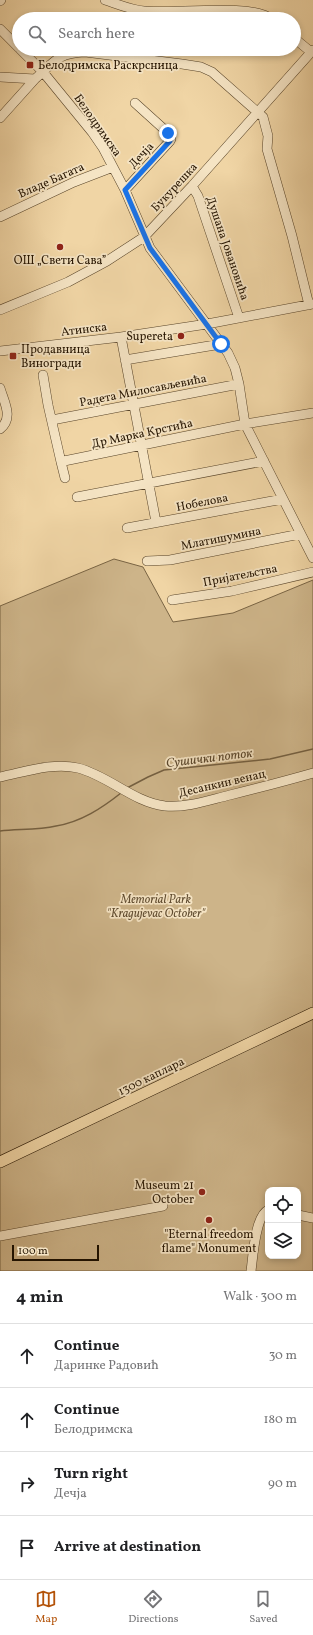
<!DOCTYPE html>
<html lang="en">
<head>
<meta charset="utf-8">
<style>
  body { margin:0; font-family:Vollkorn,serif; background:#f6f6f6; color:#202124 }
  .controls { position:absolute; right:12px; bottom:12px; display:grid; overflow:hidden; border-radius:8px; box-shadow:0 2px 6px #0003 }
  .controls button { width:36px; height:36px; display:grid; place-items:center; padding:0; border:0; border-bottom:1px solid #e0e0e0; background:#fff; color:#202124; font:20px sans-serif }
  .scale { position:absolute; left:12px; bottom:10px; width:87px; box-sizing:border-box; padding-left:4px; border:2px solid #251400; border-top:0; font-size:11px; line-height:14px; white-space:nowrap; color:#251400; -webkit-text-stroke:3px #f5e4c4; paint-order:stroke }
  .stop { position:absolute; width:12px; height:12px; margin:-9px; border:3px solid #1a73e8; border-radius:50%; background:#fff }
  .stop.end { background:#1a73e8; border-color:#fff; box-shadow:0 1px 4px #0008 }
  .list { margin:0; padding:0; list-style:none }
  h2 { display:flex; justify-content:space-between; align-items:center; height:52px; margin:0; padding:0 16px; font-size:17px }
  h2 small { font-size:13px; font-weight:400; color:#757577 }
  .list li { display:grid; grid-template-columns:26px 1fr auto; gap:12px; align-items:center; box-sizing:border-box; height:64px; padding:0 16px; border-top:1px solid #e0e0e0 }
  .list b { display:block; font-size:15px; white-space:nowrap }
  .list p { margin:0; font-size:13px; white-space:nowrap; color:#757577 }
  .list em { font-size:13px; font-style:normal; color:#757577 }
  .icon { flex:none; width:22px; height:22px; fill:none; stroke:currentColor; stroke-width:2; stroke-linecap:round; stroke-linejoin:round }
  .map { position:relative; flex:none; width:313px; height:1271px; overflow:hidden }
  .search { position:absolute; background:#fff; box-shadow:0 2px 6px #0003; left:12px; right:12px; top:12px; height:44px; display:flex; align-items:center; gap:10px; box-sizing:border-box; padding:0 14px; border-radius:22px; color:#757577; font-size:15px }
  .sheet { height:308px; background:#fff }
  nav { display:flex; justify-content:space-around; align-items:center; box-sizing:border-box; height:56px; border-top:1px solid #e0e0e0; background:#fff; font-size:11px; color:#757577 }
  nav a { display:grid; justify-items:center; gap:2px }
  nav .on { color:#b45309 }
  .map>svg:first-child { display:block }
</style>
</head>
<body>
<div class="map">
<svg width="313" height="1271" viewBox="0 0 313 1271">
  <rect width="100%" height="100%" fill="#f0d5a5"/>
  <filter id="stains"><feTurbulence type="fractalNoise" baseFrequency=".005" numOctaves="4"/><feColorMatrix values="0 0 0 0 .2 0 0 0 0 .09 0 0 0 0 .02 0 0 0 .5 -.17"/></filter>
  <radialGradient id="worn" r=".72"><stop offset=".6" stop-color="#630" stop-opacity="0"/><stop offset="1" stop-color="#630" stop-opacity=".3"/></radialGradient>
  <path fill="#cdb489" stroke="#796444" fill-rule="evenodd" d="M114,559l29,8 30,55 60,-9 80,-33v691h-313v-665zM268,1190h30v66h-30z"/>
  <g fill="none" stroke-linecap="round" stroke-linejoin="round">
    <path stroke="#756041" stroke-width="1.5" d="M127,788l21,-11 16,-7 106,-11 43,-10
      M0,831c18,-2 38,-1 56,-5 25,-4 46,-18 65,-33"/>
    <g stroke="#584429" stroke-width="10">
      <path id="minor" d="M105,0c12,4 26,10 39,11 28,3 109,-8 127,8
        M0,1l1,-1
        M0,29l19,19
        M294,38l17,14
        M20,49l23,23 49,60 11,16 22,42 25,58 78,105 7,15 4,16 6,40 68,134
        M0,77l35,2c19,-17 22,-26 50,-27l97,12 19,3 11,5 51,45 5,19 -1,13 25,87 17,69
        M0,118l35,-39
        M192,186l6,10 41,122
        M125,190l45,-49 1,-2 -5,-8 -31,-28
        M0,217l74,-35 39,-15
        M0,310l68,-28 39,-21 37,-24 48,-51 121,-136
        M121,337l35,185
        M0,351l121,-14 86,-13 106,-20
        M125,360l96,-16
        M43,375l5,30 13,57
        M0,388c4,14 14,30 0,41
        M52,420l187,-36
        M65,478l-4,-16 3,-1 181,-37 68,-11
        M77,497l187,-36
        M127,528l156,-29
        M147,561l23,-1 130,-26
        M172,600l60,-9 81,-19
        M0,777c25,-5 53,-15 78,-9 31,8 55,34 87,38 22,2 44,-6 65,-11 28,-7 55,-14 83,-22
        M298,1215l15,3
        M0,1236l163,-30
        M251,1271c2,-14 4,-55 17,-61"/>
    </g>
    <g stroke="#251400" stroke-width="12">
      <path id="major" d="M0,1162l313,-149"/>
    </g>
    <use href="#minor" stroke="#f5e4c4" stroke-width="9"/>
    <use href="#major" stroke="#f0d5a5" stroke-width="11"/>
  </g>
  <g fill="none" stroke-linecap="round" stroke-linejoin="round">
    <path stroke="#1a73e8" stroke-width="5" d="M168,133l2,8 -45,49 25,58 71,96"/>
  </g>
  <g fill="#8f2418" stroke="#f5e4c4" stroke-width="1.5">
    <rect x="26" y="61" width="8" height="8" rx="2"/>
    <circle cx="60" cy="247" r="4"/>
    <circle cx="181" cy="336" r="4"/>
    <rect x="9" y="352" width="8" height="8" rx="2"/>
    <circle cx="202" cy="1192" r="4"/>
    <circle cx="209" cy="1220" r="4"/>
  </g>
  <g text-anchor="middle" stroke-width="3.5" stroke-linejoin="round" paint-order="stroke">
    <g font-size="12" fill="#251400" stroke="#f5e4c4" text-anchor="start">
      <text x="38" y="69">Белодримска Раскрсница</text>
      <text x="60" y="264" text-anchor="middle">ОШ „Свети Сава”</text>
      <text x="173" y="340" text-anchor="end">Supereta</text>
      <text x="21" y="353">Продавница<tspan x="21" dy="14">Виногради</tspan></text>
      <text x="194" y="1189" text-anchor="end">Museum 21<tspan x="194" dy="14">October</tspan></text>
      <text x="209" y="1238" text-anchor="middle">"Eternal freedom<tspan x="209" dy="14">flame" Monument</tspan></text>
    </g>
    <g font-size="12" fill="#251400" stroke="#f5e4c4">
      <text transform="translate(98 125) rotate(55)" y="4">Белодримска</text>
      <text transform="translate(141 155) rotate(-47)" y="4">Дечја</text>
      <text transform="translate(51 180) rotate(-24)" y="4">Владе Багата</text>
      <text transform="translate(174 187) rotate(-47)" y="4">Букурешка</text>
      <text transform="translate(228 248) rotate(71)" y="4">Душана Јовановића</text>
      <text transform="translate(84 329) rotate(-7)" y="4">Атинска</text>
      <text transform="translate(143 390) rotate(-11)" y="4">Радета Милосављевића</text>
      <text transform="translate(142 433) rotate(-12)" y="4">Др Марка Крстића</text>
      <text transform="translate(202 502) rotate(-11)" y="4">Нобелова</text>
      <text transform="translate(221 538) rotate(-11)" y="4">Млатишумина</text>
      <text transform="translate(240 575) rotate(-11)" y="4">Пријатељства</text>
      <text transform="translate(222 783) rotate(-13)" y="4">Десанкин венац</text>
      <text transform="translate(151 1076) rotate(-26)" y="4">1300 каплара</text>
    </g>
    <g font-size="12" font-style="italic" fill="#604c30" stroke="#f5e4c4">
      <text x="156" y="903">Memorial Park<tspan x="156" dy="14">"Kragujevac October"</tspan></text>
    </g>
    <g font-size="13" font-style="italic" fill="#5b472c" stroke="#f5e4c4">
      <text transform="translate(209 757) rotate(-7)" y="5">Сушички поток</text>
    </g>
  </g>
  <rect width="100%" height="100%" filter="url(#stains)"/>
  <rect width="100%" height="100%" fill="url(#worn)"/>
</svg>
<div class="controls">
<button><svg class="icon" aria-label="locate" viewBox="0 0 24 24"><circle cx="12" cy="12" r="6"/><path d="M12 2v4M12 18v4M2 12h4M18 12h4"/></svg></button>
<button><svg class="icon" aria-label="layers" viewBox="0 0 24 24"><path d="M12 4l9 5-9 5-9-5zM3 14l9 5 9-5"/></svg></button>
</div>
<div class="scale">100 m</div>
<div class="stop" style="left:221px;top:344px"></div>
<div class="stop end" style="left:168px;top:133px"></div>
<div class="search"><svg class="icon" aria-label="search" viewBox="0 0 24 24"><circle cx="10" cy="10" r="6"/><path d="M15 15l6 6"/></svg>Search here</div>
</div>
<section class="sheet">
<h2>4 min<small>Walk · 300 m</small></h2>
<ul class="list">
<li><svg class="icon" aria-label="ahead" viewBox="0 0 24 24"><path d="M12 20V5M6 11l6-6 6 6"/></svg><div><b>Continue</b><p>Даринке Радовић</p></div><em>30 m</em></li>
<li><svg class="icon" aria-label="ahead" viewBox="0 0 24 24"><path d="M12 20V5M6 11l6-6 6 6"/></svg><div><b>Continue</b><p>Белодримска</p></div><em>180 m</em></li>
<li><svg class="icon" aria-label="right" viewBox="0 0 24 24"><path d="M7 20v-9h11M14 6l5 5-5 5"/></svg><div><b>Turn right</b><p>Дечја</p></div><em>90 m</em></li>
<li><svg class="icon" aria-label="arrive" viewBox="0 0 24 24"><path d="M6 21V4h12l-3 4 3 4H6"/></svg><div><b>Arrive at destination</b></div></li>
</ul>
</section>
<nav>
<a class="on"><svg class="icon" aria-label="map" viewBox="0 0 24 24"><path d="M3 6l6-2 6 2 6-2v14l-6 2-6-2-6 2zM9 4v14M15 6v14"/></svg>Map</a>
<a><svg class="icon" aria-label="directions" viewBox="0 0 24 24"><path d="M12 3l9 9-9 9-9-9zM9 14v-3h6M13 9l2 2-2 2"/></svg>Directions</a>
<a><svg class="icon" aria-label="saved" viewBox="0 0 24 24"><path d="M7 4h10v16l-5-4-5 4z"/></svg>Saved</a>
</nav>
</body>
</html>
